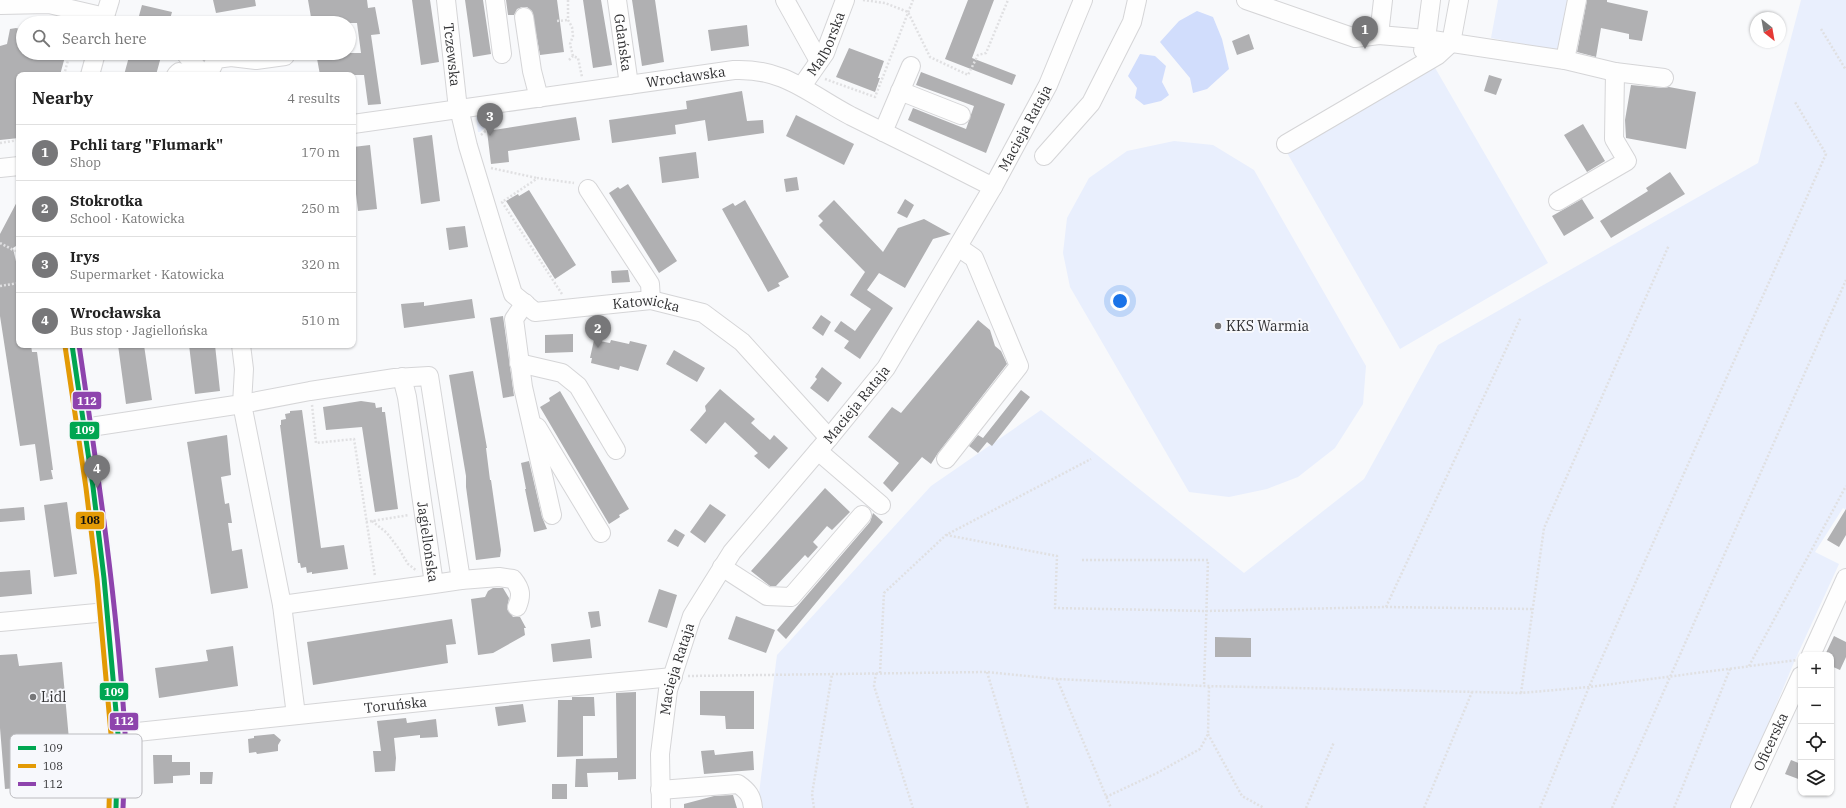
<!DOCTYPE html>
<html lang="en">
<head>
<meta charset="utf-8">
<style>
  body { margin:0; font-family:"IBM Plex Serif",serif; background:#f6f6f6; color:#222 }
  .controls { position:absolute; right:12px; bottom:12px; display:grid; overflow:hidden; border-radius:8px; box-shadow:0 1px 3px #0004 }
  .controls button { width:36px; height:36px; display:grid; place-items:center; padding:0; border:0; border-bottom:1px solid #e0e0e0; background:#fff; color:#222; font:20px sans-serif }
  .compass { position:absolute; left:1750px; top:12px; width:36px; height:36px; border-radius:50%; background:#fff; box-shadow:0 1px 3px #0004; rotate:149deg }
  .you { position:absolute; left:1120px; top:301px; width:14px; height:14px; margin:-10px; border:3px solid #fff; border-radius:50%; background:#1a73e8; box-shadow:0 0 0 6px #1a73e833 }
  .badge { display:grid; place-items:center; width:26px; height:26px; border-radius:50%; background:#777779; color:#fff; font-size:13px; font-weight:700 }
  .pin { position:absolute; translate:-50% -33px; filter:drop-shadow(0 1px 2px #0008) }
  .pin::after { content:''; position:absolute; top:21px; width:14px; height:12px; background:inherit; clip-path:polygon(0 0,100% 0,50% 100%) }
  .list { margin:0; padding:0; list-style:none }
  h2 { display:flex; justify-content:space-between; align-items:center; height:52px; margin:0; padding:0 16px; font-size:17px }
  h2 small { font-size:13px; font-weight:400; color:#767676 }
  .list li { display:grid; grid-template-columns:26px 1fr auto; gap:12px; align-items:center; box-sizing:border-box; height:56px; padding:0 16px; border-top:1px solid #e0e0e0 }
  .list b { display:block; font-size:15px; white-space:nowrap }
  .list p { margin:0; font-size:13px; white-space:nowrap; color:#767676 }
  .list em { font-size:13px; font-style:normal; color:#767676 }
  .icon { flex:none; width:22px; height:22px; fill:none; stroke:currentColor; stroke-width:2; stroke-linecap:round; stroke-linejoin:round }
  .map { position:relative; flex:none; width:1846px; height:808px; overflow:hidden }
  .search { position:absolute; background:#fff; box-shadow:0 1px 3px #0004; left:16px; top:16px; width:340px; height:44px; display:flex; align-items:center; gap:10px; box-sizing:border-box; padding:0 14px; border-radius:22px; color:#767676; font-size:15px }
  .panel { position:absolute; background:#fff; box-shadow:0 1px 3px #0004; left:16px; top:72px; width:340px; height:276px; border-radius:8px }
  .map>svg:first-child { display:block }
</style>
</head>
<body>
<div class="map">
<svg width="1846" height="808" viewBox="0 0 1846 808">
  <rect width="100%" height="100%" fill="#f8f9fb"/>
  <path fill="#e9effd" d="M1498,0h72l-10,51 -69,-13z
    M1801,0h45v510l-3,-2 -28,44 24,12 -44,96 -62,148h-973l-2,-6 3,-25 16,-122 154,-169 110,-76 203,163 120,-94 74,-134 320,-182z
    M1434,66l114,197 -148,86 -114,-198z
    M503,113l-23,19h-2l-2,-15z
    M1174,141l39,4 41,25 112,196 -3,38 -28,44 -37,29 -31,12 -38,8 -40,-5 -119,-205 -7,-34 4,-35 22,-40 38,-27z"/>
  <path fill="#d1ddfc" d="M1197,11l16,6 9,22 7,30 -22,20 -14,4 -3,-15 -30,-36 19,-21z
    M1140,54l15,2 11,10 -4,16 7,13 -8,6 -17,4 -9,-7 2,-10 -9,-12z"/>
  <path fill="#b0b0b2" d="M213,0h42l1,6 -40,7z
    M308,0h59l1,8 7,-1 5,27 -9,1 10,69 -13,1 -4,-30h-44l-4,-22h45l-4,-30h-45z
    M412,0h18l9,62 -18,3z
    M465,0h18l8,54 -18,3z
    M506,0h51l7,52 -24,3 -8,-44 -5,-4h-5l-5,2 -3,6h-6z
    M583,0h18l11,65 -19,3z
    M632,0h23l9,62 -22,4z
    M968,0h26l-22,58 44,17 -4,10 -67,-26z
    M1587,0h20v2l41,9 -6,30 -13,-2v-5l-28,-6 -5,29 -19,-5z
    M142,5l30,7 -3,11h-32z
    M747,25l2,21 -38,5 -3,-21z
    M16,28l7,2v23h43l-6,22h-41v63l-19,2v-94l7,-2 3,-15z
    M1249,34l5,15 -17,6 -5,-14z
    M849,48l35,13 -6,17h2l-5,14 -39,-15z
    M130,53h32l-6,22h-32z
    M921,72l84,32 -19,49 -78,-33 5,-12 53,21 8,-23 -58,-21z
    M1489,75l13,4 -6,16 -12,-4z
    M1631,85l32,3 6,-1 27,5 -10,57 -60,-11 -1,-18z
    M742,91l5,30 16,-1 1,13 -56,8 -3,-21 -30,5 1,9 -64,9 -3,-23 78,-11 -1,-8z
    M796,115l58,29 -10,21 -58,-29z
    M576,117l4,23 -72,11 1,11 -18,2 -4,-33z
    M1583,124l22,37 -18,11 -23,-37z
    M432,135l8,66 -19,3 -8,-66z
    M370,145l7,64 -19,2 -5,-43v-21z
    M696,152l3,26 -37,5 -3,-26z
    M1670,172l15,22 -74,44 -11,-17 48,-30 -2,-3z
    M797,177l2,13 -13,2 -2,-13z
    M628,184l49,77 -18,12 -50,-80 9,-6 2,2z
    M529,190l47,75 -21,14 -49,-78 12,-7 1,2z
    M19,198v46l-6,4 6,27v70h12l1,7h5l16,118h-2l2,9 -13,2 -5,-37 -15,2 -20,-130v-82z
    M905,199l9,6 -7,13 -10,-5z
    M1582,199l12,19 -30,18 -12,-20z
    M745,200l44,77 -11,6 2,3 -12,6 -46,-83 11,-6 2,3z
    M834,200l49,52 15,-24 26,-9 27,15 -18,5 -28,49 -26,-15 -12,17 26,18 -33,51 -16,-11 5,-7 -15,-10 7,-10 14,10 16,-22 -21,-14 15,-23 -46,-47 4,-4 -5,-5z
    M465,226l3,21 -19,3 -3,-22z
    M628,270l2,12 -18,1 -1,-12z
    M472,299l3,19 -71,10 -3,-24 23,-2v4z
    M821,315l10,7 -8,14 -11,-8z
    M503,316l11,80 -11,2 -13,-80z
    M978,320l12,10 5,16 6,5 6,13 -69,89 -7,11 -9,-7 -30,35 -9,-9 16,-20 -31,-26 24,-30 9,6z
    M573,334v18l-28,1v-18z
    M594,340l16,3 1,-3 18,4 1,-3 17,4 -9,26 -18,-5 -1,4 -28,-7 1,-5h-2z
    M118,345h26l8,55 -26,4z
    M189,345h26l5,46 -25,3z
    M674,350l31,18 -8,14 -31,-18z
    M822,367l20,16 -14,19 -18,-14 7,-9 -2,-2z
    M473,371l14,77h-1l4,32h1l10,70 -1,7 -24,3 -10,-73v-11l-17,-101z
    M720,389l35,30 -4,4 19,17 4,-5 14,13 -19,21 -15,-13 4,-3 -33,-31 -19,22 -16,-14 16,-19 -1,-5z
    M1021,390l9,7 -38,49 -5,-4 -9,11 -9,-7 9,-11 5,3z
    M560,391l69,118 -10,6 1,2 -11,7 -69,-117 10,-6 -1,-3z
    M361,401l14,2 1,5 6,-1v5h3l13,97 -23,3 -13,-85 -36,3 -3,-23z
    M302,410l19,138 23,-3 4,24 -36,5v-2l-5,1 -1,-6 -5,1 -1,-5h-2l-18,-138h1v-5l5,-1 -1,-5 5,-1v-2z
    M227,435l4,40 -10,2 4,27 4,-1 3,20h-4l4,28 10,-2 6,39 -37,6 -24,-152z
    M529,461l13,56 5,12 -13,3 -9,-43h1l-5,-26z
    M825,488l25,24 -18,18 -5,-4 -14,16 5,5 -10,11 -3,-3 -29,31h-6l-19,-15z
    M67,502l10,72 -23,3 -10,-72z
    M710,504l16,11 -21,28 -15,-11z
    M24,507l1,13 -25,2v-13z
    M1846,509v26l-7,12 -12,-7z
    M873,513l10,9 -97,117 -9,-9 93,-108z
    M675,529l10,6 -7,12 -11,-6z
    M30,570l2,24 -32,3v-25z
    M493,588h10l6,10 -2,11 6,8h7l6,11h-2l1,7 -32,18 -15,2 -7,-56 14,-2 3,-6z
    M659,589l18,6 -10,33 -19,-6z
    M599,611l2,15 -10,2 -3,-16z
    M736,616l39,14 -9,23 -38,-14z
    M452,619l4,25 -10,1 2,18 -135,22 -6,-43z
    M1834,636l12,6v15l-6,13 -9,-4v-11h-6z
    M1215,637l36,1v19h-36z
    M590,639l2,19 -39,4 -2,-18z
    M233,646l5,40 -79,12 -4,-30 53,-7 -2,-11z
    M17,654l2,12 43,-4 10,111 -9,11 -58,5 -5,-61v-73z
    M700,691h54v38h-28l-1,-13 -25,-1z
    M636,692v87l-18,1v-8l-31,1 1,14h-13l1,-28 41,-1 -1,-65z
    M572,697h22l1,19h-12v40l-26,1 1,-57h14z
    M523,704l3,18 -28,4 -3,-19z
    M406,718l1,5 29,-4 2,18 -18,1v-3l-26,3 2,20 -1,13 -20,1 -2,-21h8l-4,-30z
    M274,734l7,6 -3,5v6l-21,3 -1,-2 -7,1 -1,-14 6,-1v-2z
    M714,750l1,5 38,-4 1,19 -50,4 -3,-23z
    M153,755h19v7h18v13l-17,1v7l-19,1z
    M1791,760l10,4v16l-16,-6z
    M200,772h13l-1,12h-12z
    M552,784h15v15h-15z
    M733,795l4,13h-53v-4l30,-8z"/>
  <g fill="none" stroke-linecap="round" stroke-linejoin="round">
    <g stroke="#d5d5d7" stroke-width="20">
      <g id="minor">
        <path id="s1" d="M446,0l11,100 11,46 45,148 22,18 116,-12 52,13 39,29 87,96"/>
        <path d="M495,0l7,54"/>
        <path id="s2" d="M617,0l12,85"/>
        <path d="M785,0l34,61"/>
        <path d="M1246,0l109,38 24,-3 4,-35"/>
        <path d="M1431,0l-5,39 139,21 50,12 49,6"/>
        <path d="M0,5l49,-1 56,13"/>
        <path d="M524,17l8,54 7,27"/>
        <path d="M103,23l7,-23"/>
        <path d="M1379,35l47,4 -3,11"/>
        <path d="M185,53l18,22"/>
        <path d="M1565,60l12,-60"/>
        <path d="M90,75l6,-22"/>
        <path d="M176,75l3,-3 9,3"/>
        <path d="M208,75l8,-16 15,-2 25,3 29,-4"/>
        <path id="s3" d="M802,86l23,-33 20,-53"/>
        <path d="M900,91l61,24"/>
        <path id="s4" d="M353,124l381,-54c51,-2 75,24 117,46 47,23 95,47 142,71"/>
        <path d="M883,132l28,-66"/>
        <path d="M1286,144l152,-89 13,-12 8,-43"/>
        <path d="M1044,156l47,-53 41,-81 5,-22"/>
        <path d="M0,168l19,-2"/>
        <path d="M588,189l62,95 1,16"/>
        <path d="M1558,201l69,-40 -13,-22 1,-67"/>
        <path d="M525,303l-11,16 9,68 29,128"/>
        <path d="M72,345l21,142 11,91 14,156 -2,74"/>
        <path d="M519,363l43,10 16,13 38,64"/>
        <path id="s5" d="M402,377l5,20 27,187 -152,21 -40,-201 68,-13 85,-13 34,-2 32,204 -27,4"/>
        <path d="M537,427l64,106"/>
        <path d="M84,428l158,-24 2,-35 -3,-24"/>
        <path d="M818,451l63,54"/>
        <path d="M946,459l73,-93 -45,-108 -16,-11"/>
        <path d="M722,567l45,29 24,1 71,-82"/>
        <path d="M461,580l38,-3 14,2c8,10 9,16 4,28"/>
        <path d="M282,605l14,110"/>
        <path d="M0,622l107,-10"/>
        <path d="M1811,655l35,-77"/>
        <path id="s6" d="M118,734l417,-44 138,-13"/>
        <path d="M660,790l78,-6c10,7 14,12 15,24"/>
        <path id="s7" d="M661,808l-1,-54 8,-64 24,-74 40,-64 97,-114 57,-70 107,-181 55,-102 35,-85"/>
        <path id="s8" d="M1740,808l61,-132"/>
      </g>
    </g>
    <path stroke="#e0e0e2" stroke-width="2.5" stroke-dasharray="2 2" stroke-linecap="butt" d="M568,0v20l4,7 1,9 -3,8 3,12 5,2 4,19
      M863,0l22,3 23,9 22,45 38,18 10,-20 8,-2 22,-53
      M557,21l11,-1
      M1821,29l25,41
      M569,60l4,-4
      M64,75l6,-22
      M825,79l50,18 38,-97
      M481,135l18,-16
      M0,143l19,-3
      M491,168l46,10
      M0,243l19,10
      M0,286l19,-3
      M562,294l-60,-92 36,-24 36,5
      M312,405l4,38 38,-4 21,137
      M372,521l15,12 12,16 9,15 9,7
      M366,522l43,-7
      M946,535l111,21 -2,52 151,3 180,-4 135,-290
      M1082,560h126l-4,126
      M1386,607l147,2
      M1749,666l97,-180
      M987,672l41,136
      M876,673l-2,13 39,122
      M880,673l4,-80 62,-58 145,-76
      M688,676l299,-4 70,7 147,7 317,7 68,-6 208,-27
      M1057,679l54,129
      M1521,693l23,-165 125,-283
      M1208,734l34,62 22,12
      M1106,797l51,-24 43,-24 8,-15 1,-47
      M814,808l-2,-14 20,-120
      M1306,808l28,-66
      M1424,808l48,-116
      M1540,808l49,-121 237,-533 -31,-52
      M1612,808l234,-528
      M1674,808l56,-139"/>
    <use href="#minor" stroke="#fefefe" stroke-width="18"/>
    <g stroke="#f7f8fc" stroke-width="8">
      <path id="bus-1" d="M72,345l21,142 11,91 14,156 -2,74"/>
    </g>
    <g stroke="#f7f8fc" stroke-width="8">
      <path id="bus-2" d="M65,346l21,142 11,91 14,155 -2,74"/>
    </g>
    <g stroke="#f7f8fc" stroke-width="8">
      <path id="bus-3" d="M79,345c19,129 38,258 46,387 1,25 -1,51 -2,76"/>
    </g>
    <use href="#bus-1" stroke="#00a651" stroke-width="5"/>
    <use href="#bus-2" stroke="#e39a05" stroke-width="5"/>
    <use href="#bus-3" stroke="#8e44ad" stroke-width="5"/>
  </g>
  <g fill="#777779" stroke="#f7f8fc" stroke-width="1.5">
    <circle cx="1218" cy="326" r="4"/>
    <circle cx="33" cy="697" r="4"/>
  </g>
  <g text-anchor="middle" stroke-width="4" stroke-linejoin="round" paint-order="stroke">
    <g font-size="14" fill="#313133" stroke="#f7f8fc">
      <text dy="5" stroke="none"><textPath href="#s2" startOffset="43">Gdańska</textPath></text>
      <text dy="5" stroke="none"><textPath href="#s3" startOffset="49">Malborska</textPath></text>
      <text dy="5" stroke="none"><textPath href="#s1" startOffset="55">Tczewska</textPath></text>
      <text dy="5" stroke="none"><textPath href="#s4" startOffset="336">Wrocławska</textPath></text>
      <text dy="5" stroke="none"><textPath href="#s7" startOffset="789">Macieja Rataja</textPath></text>
      <text dy="5" stroke="none"><textPath href="#s1" startOffset="443">Katowicka</textPath></text>
      <text dy="5" stroke="none"><textPath href="#s7" startOffset="465">Macieja Rataja</textPath></text>
      <text dy="5" stroke="none"><textPath href="#s5" startOffset="167">Jagiellońska</textPath></text>
      <text dy="5" stroke="none"><textPath href="#s7" startOffset="141">Macieja Rataja</textPath></text>
      <text dy="5" stroke="none"><textPath href="#s6" startOffset="279">Toruńska</textPath></text>
      <text dy="5" stroke="none"><textPath href="#s8" startOffset="73">Oficerska</textPath></text>
    </g>
    <g font-size="14" fill="#313133" stroke="#f7f8fc" text-anchor="start">
      <text x="1226" y="331">KKS Warmia</text>
      <text x="41" y="702">Lidl</text>
    </g>
  </g>
  <rect x="10" y="734" width="132" height="64" rx="6" fill="#f7f8fc" stroke="#bcbcc0" stroke-width="1"/>
  <rect x="18" y="746" width="18" height="4" fill="#00a651"/>
  <rect x="18" y="764" width="18" height="4" fill="#e39a05"/>
  <rect x="18" y="782" width="18" height="4" fill="#8e44ad"/>
  <g font-size="11" fill="#313133">
    <text x="43" y="752">109</text>
    <text x="43" y="770">108</text>
    <text x="43" y="788">112</text>
  </g>
  <g stroke="#f7f8fc" stroke-width="1.5">
    <rect x="72" y="391" width="30" height="19" rx="4" fill="#8e44ad"/>
    <rect x="69" y="421" width="31" height="19" rx="4" fill="#00a651"/>
    <rect x="75" y="511" width="30" height="19" rx="4" fill="#e39a05"/>
    <rect x="99" y="682" width="30" height="19" rx="4" fill="#00a651"/>
    <rect x="109" y="712" width="30" height="19" rx="4" fill="#8e44ad"/>
  </g>
  <g font-size="11" text-anchor="middle" font-weight="bold" fill="#fff">
    <text x="87" y="405">112</text>
    <text x="85" y="434">109</text>
    <text x="114" y="696">109</text>
    <text x="124" y="725">112</text>
  </g>
  <g font-size="11" text-anchor="middle" font-weight="bold" fill="#111">
    <text x="90" y="524">108</text>
  </g>
</svg>
<div class="controls">
<button>+</button>
<button>−</button>
<button><svg class="icon" aria-label="locate" viewBox="0 0 24 24"><circle cx="12" cy="12" r="6"/><path d="M12 2v4M12 18v4M2 12h4M18 12h4"/></svg></button>
<button><svg class="icon" aria-label="layers" viewBox="0 0 24 24"><path d="M12 4l9 5-9 5-9-5zM3 14l9 5 9-5"/></svg></button>
</div>
<svg class="compass" viewBox="-18 -18 36 36"><path d="M0-13l5 13h-10z" fill="#e53935"/><path d="M0 13l5-13h-10z" fill="#767676"/></svg>
<div class="you"></div>
<div class="pin badge" style="left:1365px;top:49px">1</div>
<div class="pin badge" style="left:598px;top:348px">2</div>
<div class="pin badge" style="left:490px;top:136px">3</div>
<div class="pin badge" style="left:97px;top:488px">4</div>
<div class="search"><svg class="icon" aria-label="search" viewBox="0 0 24 24"><circle cx="10" cy="10" r="6"/><path d="M15 15l6 6"/></svg>Search here</div>
<section class="panel">
<h2>Nearby<small>4 results</small></h2>
<ul class="list">
<li><span class="badge">1</span><div><b>Pchli targ &quot;Flumark&quot;</b><p>Shop</p></div><em>170 m</em></li>
<li><span class="badge">2</span><div><b>Stokrotka</b><p>School · Katowicka</p></div><em>250 m</em></li>
<li><span class="badge">3</span><div><b>Irys</b><p>Supermarket · Katowicka</p></div><em>320 m</em></li>
<li><span class="badge">4</span><div><b>Wrocławska</b><p>Bus stop · Jagiellońska</p></div><em>510 m</em></li>
</ul>
</section>
</div>
</body>
</html>
